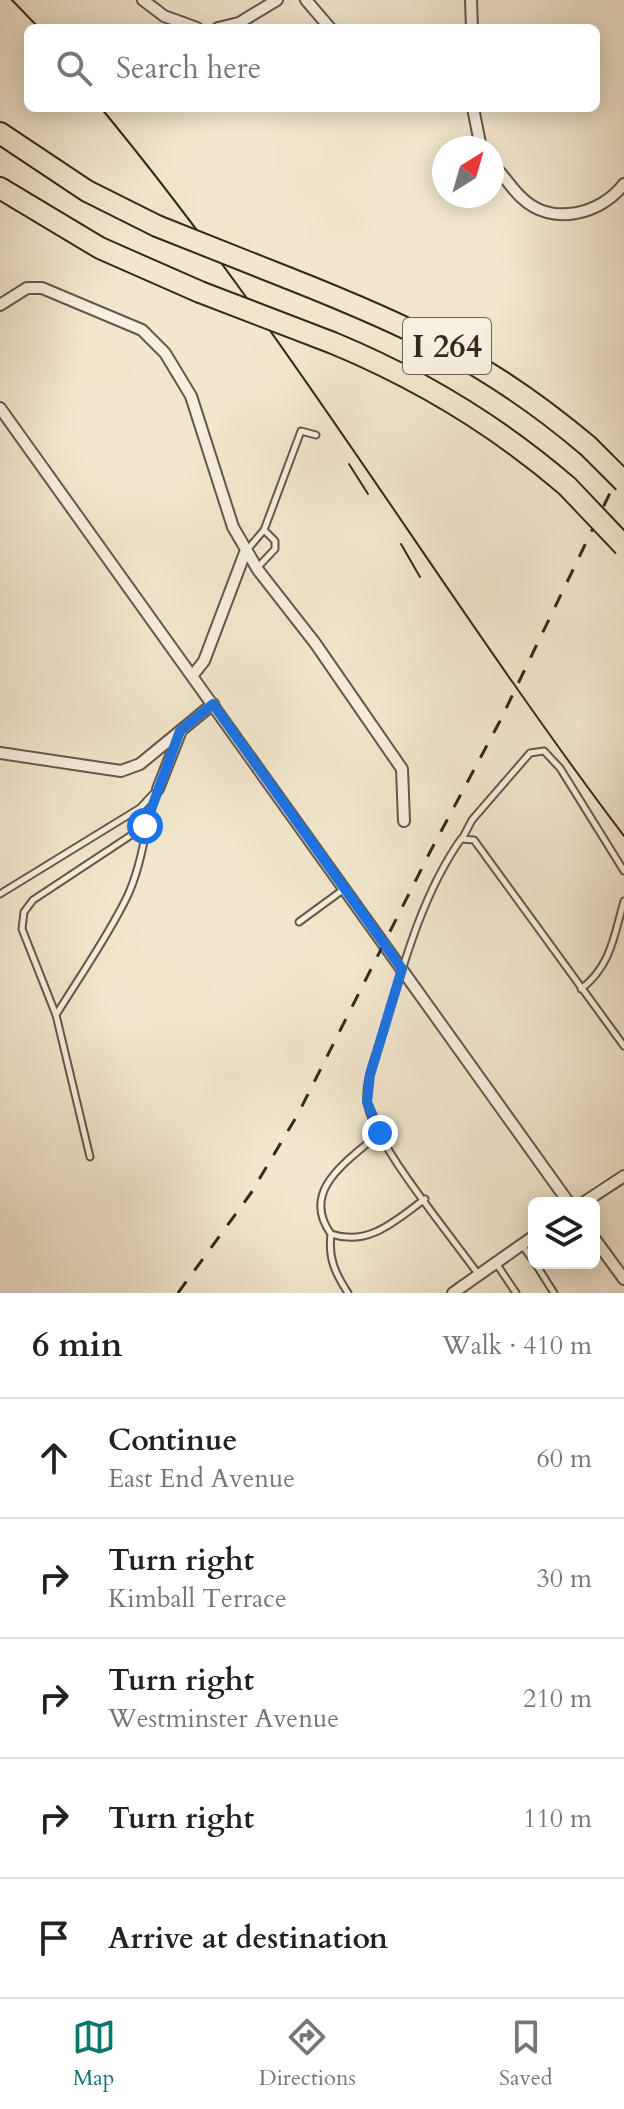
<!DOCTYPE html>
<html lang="en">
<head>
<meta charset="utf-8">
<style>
  body { margin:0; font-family:Cardo,serif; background:#f2f2f2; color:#222 }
  .controls { position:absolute; right:24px; bottom:24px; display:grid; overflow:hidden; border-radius:12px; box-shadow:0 4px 20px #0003 }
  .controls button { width:72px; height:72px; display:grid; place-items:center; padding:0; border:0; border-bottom:2px solid #e0e0e0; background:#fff; color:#222; font:40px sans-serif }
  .compass { position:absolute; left:432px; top:136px; width:72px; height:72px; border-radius:50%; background:#fff; box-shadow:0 4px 20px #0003; rotate:37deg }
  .stop { position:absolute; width:24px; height:24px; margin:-18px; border:6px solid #1a73e8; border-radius:50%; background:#fff }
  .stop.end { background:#1a73e8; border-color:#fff; box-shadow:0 2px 8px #0008 }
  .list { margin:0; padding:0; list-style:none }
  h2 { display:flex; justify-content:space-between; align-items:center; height:104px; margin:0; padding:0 32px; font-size:34px }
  h2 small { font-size:26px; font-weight:400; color:#767676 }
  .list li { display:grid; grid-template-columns:52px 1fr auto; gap:24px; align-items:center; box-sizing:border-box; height:120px; padding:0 32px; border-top:2px solid #e0e0e0 }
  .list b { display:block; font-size:30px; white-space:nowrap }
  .list p { margin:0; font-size:26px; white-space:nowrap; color:#767676 }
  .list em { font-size:26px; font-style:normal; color:#767676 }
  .icon { flex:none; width:44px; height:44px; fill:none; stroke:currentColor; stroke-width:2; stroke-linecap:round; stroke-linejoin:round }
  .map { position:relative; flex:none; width:624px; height:1293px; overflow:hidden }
  .search { position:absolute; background:#fff; box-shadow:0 4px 20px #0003; left:24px; right:24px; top:24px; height:88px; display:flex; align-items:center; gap:20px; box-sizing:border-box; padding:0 28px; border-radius:12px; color:#767676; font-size:30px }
  .sheet { height:704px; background:#fff }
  nav { display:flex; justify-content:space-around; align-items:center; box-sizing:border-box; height:112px; border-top:2px solid #e0e0e0; background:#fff; font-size:22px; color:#767676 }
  nav a { display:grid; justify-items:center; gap:4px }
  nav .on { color:#0f766e }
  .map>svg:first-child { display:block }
</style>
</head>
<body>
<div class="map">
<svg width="624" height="1293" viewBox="0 0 624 1293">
  <rect width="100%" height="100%" fill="#f2e7ce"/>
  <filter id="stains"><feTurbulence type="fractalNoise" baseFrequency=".0025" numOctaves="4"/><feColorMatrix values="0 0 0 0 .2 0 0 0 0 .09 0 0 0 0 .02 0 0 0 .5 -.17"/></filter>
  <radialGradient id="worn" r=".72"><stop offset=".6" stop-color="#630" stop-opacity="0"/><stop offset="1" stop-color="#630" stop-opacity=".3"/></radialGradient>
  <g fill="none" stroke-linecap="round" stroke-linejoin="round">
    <g stroke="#645848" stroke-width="9">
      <path id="lane" d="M247,550l17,-20 37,-99 15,4
        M257,568l18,-19v-8l-11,-11
        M462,839l10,-19 58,-67 14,-2 16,17 64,103
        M0,894l140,-86 14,-15
        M299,922l45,-33
        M581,989c30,-23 33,-53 43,-88
        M56,1015c24,-39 51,-77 71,-118 16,-34 18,-71 30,-107
        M380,1133c-31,27 -81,57 -49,101 38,13 65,-14 94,-35
        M90,1157l-34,-142 -34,-86 2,-17 9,-12 112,-74
        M331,1234c-3,24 4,39 17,59
        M522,1245l12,17
        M496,1263l20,30
        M535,1263l19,30
        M478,1274c-25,-36 -108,-135 -111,-173 -2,-22 9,-45 15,-65 20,-66 39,-140 79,-197l13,1 150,206"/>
    </g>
    <g stroke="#645848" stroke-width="14">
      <path id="street" d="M143,0l21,16 33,12
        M306,0l24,28
        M471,0l1,28
        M218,28l21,-5 38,-23
        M473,108l8,40
        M492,164c11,10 19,24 30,34 30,29 79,16 102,-14
        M0,305l27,-17h15l100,42 23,23 26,43 42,131 25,43 57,73 87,126 2,52
        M0,408l569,795
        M193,675l11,-14 42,-111
        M0,753l121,18 19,-7 73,-60
        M158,789l22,-56
        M583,1203l41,-27
        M594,1238l30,41
        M453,1293l81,-57"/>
    </g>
    <g stroke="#35281c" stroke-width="24">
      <path id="highway" d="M0,133l87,58 70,35
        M0,188l100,60 100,44
        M288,278c119,47 201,84 300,168
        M333,343c87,36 162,81 234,143"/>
    </g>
    <use href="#lane" stroke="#f7efdf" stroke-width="5"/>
    <use href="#street" stroke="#f7efdf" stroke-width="10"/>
    <use href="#highway" stroke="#f2e7ce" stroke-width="20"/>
    <path stroke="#35281c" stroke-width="2" d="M12,0l27,28
      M101,108c190,230 343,490 523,728
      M349,464l19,30
      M401,544l19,33"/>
    <path stroke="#35281c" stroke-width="3" stroke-dasharray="14 14" stroke-linecap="butt" d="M178,1293l73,-100 47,-79 132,-262 70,-131 124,-257"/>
    <g stroke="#35281c" stroke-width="24" stroke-linecap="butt">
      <path id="highway-bridge" d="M157,226l131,52
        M200,292l133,51
        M588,446l36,36
        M567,486l57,60"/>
    </g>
    <use href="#highway-bridge" stroke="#f2e7ce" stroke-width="20"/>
  </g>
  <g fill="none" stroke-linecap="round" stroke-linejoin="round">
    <path stroke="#1a73e8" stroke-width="10" d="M145,826l35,-95 33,-27 189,265 -32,106 -3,27 13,31"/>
  </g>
  <g text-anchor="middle" stroke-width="8" stroke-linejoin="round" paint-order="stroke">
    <rect fill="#f7efdf" stroke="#6f6456" stroke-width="2" x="403" y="318" width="88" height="56" rx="6"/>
    <g font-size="32" font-weight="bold" fill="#35281c">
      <text x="447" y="357">I 264</text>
    </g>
  </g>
  <rect width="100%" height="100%" filter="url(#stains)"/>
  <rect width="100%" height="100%" fill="url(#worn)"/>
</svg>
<div class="controls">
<button><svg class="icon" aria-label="layers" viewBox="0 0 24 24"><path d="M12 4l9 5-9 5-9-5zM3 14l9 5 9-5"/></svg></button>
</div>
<svg class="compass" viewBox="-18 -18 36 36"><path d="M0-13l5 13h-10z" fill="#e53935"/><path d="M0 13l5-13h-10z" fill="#767676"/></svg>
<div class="stop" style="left:145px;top:826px"></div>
<div class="stop end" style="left:380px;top:1133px"></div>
<div class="search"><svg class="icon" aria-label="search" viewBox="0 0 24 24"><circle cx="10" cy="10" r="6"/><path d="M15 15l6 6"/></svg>Search here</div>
</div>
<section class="sheet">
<h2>6 min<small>Walk · 410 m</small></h2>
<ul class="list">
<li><svg class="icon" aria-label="ahead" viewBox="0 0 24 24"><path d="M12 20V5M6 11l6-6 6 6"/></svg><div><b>Continue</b><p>East End Avenue</p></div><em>60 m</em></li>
<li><svg class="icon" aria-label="right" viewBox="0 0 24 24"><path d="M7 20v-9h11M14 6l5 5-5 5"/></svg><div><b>Turn right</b><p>Kimball Terrace</p></div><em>30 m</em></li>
<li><svg class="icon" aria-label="right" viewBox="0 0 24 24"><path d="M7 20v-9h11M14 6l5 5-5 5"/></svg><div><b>Turn right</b><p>Westminster Avenue</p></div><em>210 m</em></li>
<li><svg class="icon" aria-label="right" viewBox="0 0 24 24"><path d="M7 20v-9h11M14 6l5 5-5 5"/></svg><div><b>Turn right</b></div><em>110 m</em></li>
<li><svg class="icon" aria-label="arrive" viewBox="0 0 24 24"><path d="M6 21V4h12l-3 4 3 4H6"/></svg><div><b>Arrive at destination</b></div></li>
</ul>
</section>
<nav>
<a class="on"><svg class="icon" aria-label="map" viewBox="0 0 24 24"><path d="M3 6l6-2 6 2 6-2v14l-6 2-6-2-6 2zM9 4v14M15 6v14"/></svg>Map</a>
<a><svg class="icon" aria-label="directions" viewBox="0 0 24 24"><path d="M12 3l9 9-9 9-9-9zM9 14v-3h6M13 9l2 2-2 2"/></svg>Directions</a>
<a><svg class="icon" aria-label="saved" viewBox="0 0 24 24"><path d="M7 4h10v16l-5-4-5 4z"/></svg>Saved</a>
</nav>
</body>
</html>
